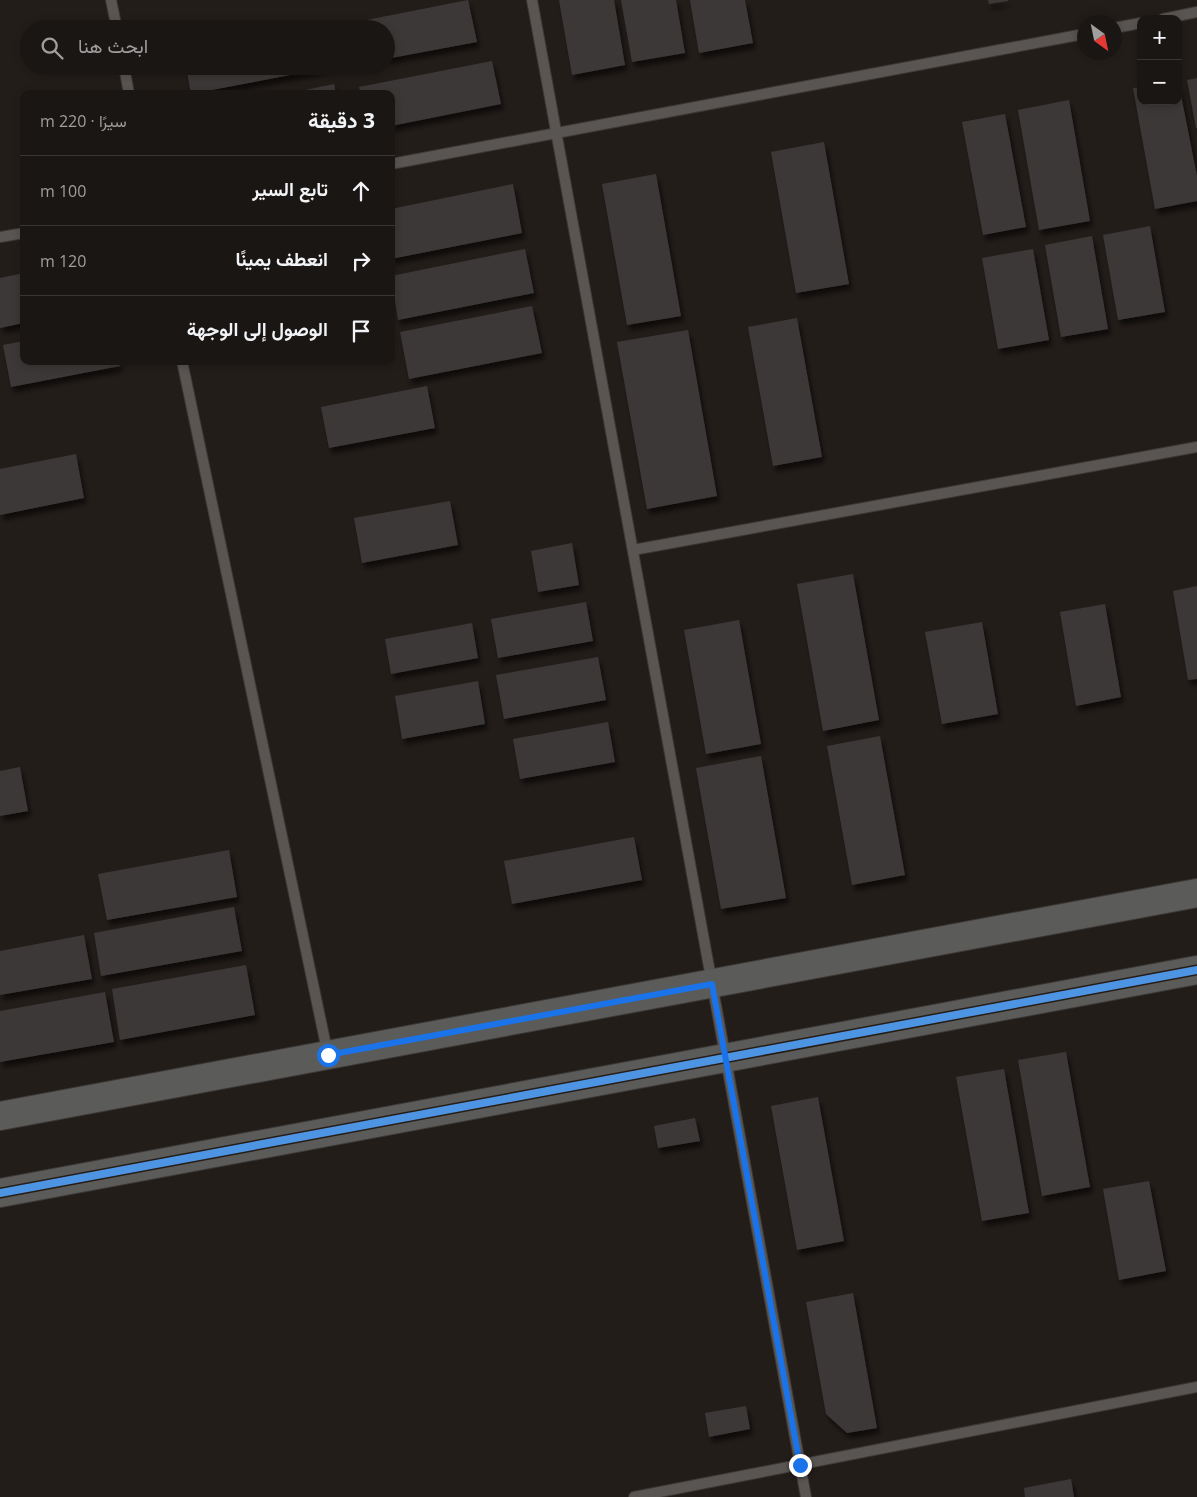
<!DOCTYPE html>
<html lang="ar">
<head>
<meta charset="utf-8">
<style>
  body { margin:0; font-family:"Open Sans",Vazirmatn,sans-serif; background:#272322; color:#f1f3f6; direction:rtl }
  .controls { position:absolute; right:15px; top:15px; display:grid; overflow:hidden; border-radius:10px; box-shadow:0 2px 8px #0003 }
  .controls button { width:45px; height:45px; display:grid; place-items:center; padding:0; border:0; border-bottom:1px solid #383534; background:#1a1614; color:#f1f3f6; font:25px sans-serif }
  .compass { position:absolute; left:1077px; top:15px; width:45px; height:45px; border-radius:50%; background:#1a1614; box-shadow:0 2px 8px #0003; rotate:147deg }
  .stop { position:absolute; width:15px; height:15px; margin:-11px; border:4px solid #1a73e8; border-radius:50%; background:#fff }
  .stop.end { background:#1a73e8; border-color:#fff; box-shadow:0 1px 5px #0008 }
  .list { margin:0; padding:0; list-style:none }
  h2 { display:flex; justify-content:space-between; align-items:center; height:65px; margin:0; padding:0 20px; font-size:21px }
  h2 small { font-size:16px; font-weight:400; color:#9f9fa0 }
  .list li { display:grid; grid-template-columns:32px 1fr auto; gap:15px; align-items:center; box-sizing:border-box; height:70px; padding:0 20px; border-top:1px solid #383534 }
  .list b { display:block; font-size:19px; white-space:nowrap }
  .list em { font-size:16px; font-style:normal; color:#9f9fa0 }
  .icon { flex:none; width:28px; height:28px; fill:none; stroke:currentColor; stroke-width:2; stroke-linecap:round; stroke-linejoin:round }
  .map { position:relative; flex:none; width:1197px; height:1497px; overflow:hidden; direction:ltr }
  .search { position:absolute; background:#1a1614; box-shadow:0 2px 8px #0003; left:20px; top:20px; width:375px; height:55px; display:flex; align-items:center; gap:12px; box-sizing:border-box; padding:0 18px; border-radius:28px; color:#9f9fa0; font-size:19px }
  .panel { position:absolute; background:#1a1614; box-shadow:0 2px 8px #0003; left:20px; top:90px; width:375px; height:275px; border-radius:10px; direction:rtl }
  .map>svg:first-child { display:block }
</style>
</head>
<body>
<div class="map">
<svg width="1197" height="1497" viewBox="0 0 1197 1497">
  <defs>
    <filter id="shadow"><feDropShadow dx="3" dy="5.5" stdDeviation="2.5" flood-color="#0009"/></filter>
  </defs>
  <rect width="100%" height="100%" fill="#231d1a"/>
  <path fill="#3c3838" filter="url(#shadow)" d="M468,0l9,42 -91,17v-30h-49l-1,-3z
    M559,0h55l11,65 -53,10z
    M621,0h55l9,53 -53,9z
    M690,0h55l8,43 -54,10z
    M988,0h20v1l-19,3z
    M492,61l9,43 -110,22v-32h-30l-2,-7z
    M186,66h146v1l-141,27z
    M1197,78v50h-1l-9,-48z
    M1178,80l19,96v25l-42,8 -22,-121 8,-1v14h37z
    M334,84l2,10h-45v-1z
    M1069,100l21,121 -51,9 -21,-120z
    M1005,114l21,113 -43,8 -21,-113z
    M824,142l25,142 -53,9 -25,-141z
    M656,174l25,142 -54,9 -25,-141z
    M513,184l9,49 -131,26v-50z
    M1150,226l15,86 -47,8 -15,-85z
    M1092,236l16,93 -47,8 -16,-92z
    M525,249l9,44 -136,27 -7,-44z
    M1033,249l16,91 -51,9 -16,-91z
    M24,273v50l-24,5v-50z
    M532,306l10,47 -133,26 -9,-47z
    M797,318l25,139 -49,9 -25,-139z
    M688,330l29,166 -70,13 -30,-167z
    M24,341v20h95l1,5 -109,21 -8,-42z
    M427,386l8,42 -106,20 -8,-41z
    M76,454l8,44 -84,17v-46z
    M450,501l8,44 -96,18 -8,-45z
    M572,543l7,42 -41,7 -7,-41z
    M853,574l26,146 -56,11 -26,-147z
    M1197,586v93l-9,1 -15,-89z
    M586,602l7,39 -95,17 -7,-39z
    M1105,604l16,93 -45,9 -16,-94z
    M739,620l22,124 -55,10 -22,-124z
    M982,622l16,92 -56,10 -17,-92z
    M472,623l6,35 -87,16 -6,-35z
    M598,657l8,43 -102,19 -8,-44z
    M478,681l7,43 -83,15 -7,-43z
    M608,722l7,40 -95,17 -7,-40z
    M880,736l25,139 -53,10 -25,-139z
    M761,756l25,142 -65,11 -25,-141z
    M20,767l8,44 -28,5v-45z
    M634,837l8,43 -130,24 -8,-43z
    M229,850l8,47 -130,23 -9,-46z
    M234,907l8,44 -141,25 -7,-43z
    M84,935l8,44 -92,16v-44z
    M246,965l9,50 -135,25 -8,-51z
    M105,992l9,50 -114,20v-51z
    M1066,1052l24,135 -48,9 -24,-136z
    M1004,1069l25,144 -47,8 -26,-144z
    M818,1097l26,144 -47,9 -26,-144z
    M695,1118l5,23 -42,7 -4,-22z
    M1149,1181l17,90 -47,9 -16,-91z
    M853,1293l24,135 -30,5 -21,-19 -20,-112z
    M746,1406l4,23 -41,8 -4,-24z
    M1071,1479l3,18h-49l-1,-9z"/>
  <g fill="none" stroke-linecap="round" stroke-linejoin="round">
    <g stroke="#3d3836" stroke-width="12">
      <path id="lane" d="M111,0l6,29
        M532,0l274,1497
        M1163,19l34,-7
        M1114,28l27,-5
        M124,66l5,28
        M391,164l693,-130
        M0,237l24,-4
        M182,361l146,694
        M633,550l564,-103
        M634,1497l563,-110"/>
    </g>
    <g stroke="#3d3836" stroke-width="30">
      <path id="secondary" d="M0,1116l1197,-223
        M0,1193l1197,-223"/>
    </g>
    <use href="#lane" stroke="#595552" stroke-width="10"/>
    <use href="#secondary" stroke="#5b5c5a" stroke-width="28"/>
    <g stroke="#271c16" stroke-width="11">
      <path id="cycleway" d="M0,1193l1197,-223"/>
    </g>
    <use href="#cycleway" stroke="#4d94e3" stroke-width="8"/>
  </g>
  <g fill="none" stroke-linecap="round" stroke-linejoin="round">
    <path stroke="#1a73e8" stroke-width="6" d="M328,1055l384,-71 88,481"/>
  </g>
</svg>
<div class="controls">
<button>+</button>
<button>−</button>
</div>
<svg class="compass" viewBox="-18 -18 36 36"><path d="M0-13l5 13h-10z" fill="#e53935"/><path d="M0 13l5-13h-10z" fill="#9f9fa0"/></svg>
<div class="stop" style="left:328px;top:1055px"></div>
<div class="stop end" style="left:800px;top:1465px"></div>
<div class="search"><svg class="icon" aria-label="search" viewBox="0 0 24 24"><circle cx="10" cy="10" r="6"/><path d="M15 15l6 6"/></svg>ابحث هنا</div>
<section class="panel">
<h2>3 دقيقة<small>سيرًا · 220 m</small></h2>
<ul class="list">
<li><svg class="icon" aria-label="ahead" viewBox="0 0 24 24"><path d="M12 20V5M6 11l6-6 6 6"/></svg><div><b>تابع السير</b></div><em>100 m</em></li>
<li><svg class="icon" aria-label="right" viewBox="0 0 24 24"><path d="M7 20v-9h11M14 6l5 5-5 5"/></svg><div><b>انعطف يمينًا</b></div><em>120 m</em></li>
<li><svg class="icon" aria-label="arrive" viewBox="0 0 24 24"><path d="M6 21V4h12l-3 4 3 4H6"/></svg><div><b>الوصول إلى الوجهة</b></div></li>
</ul>
</section>
</div>
</body>
</html>
